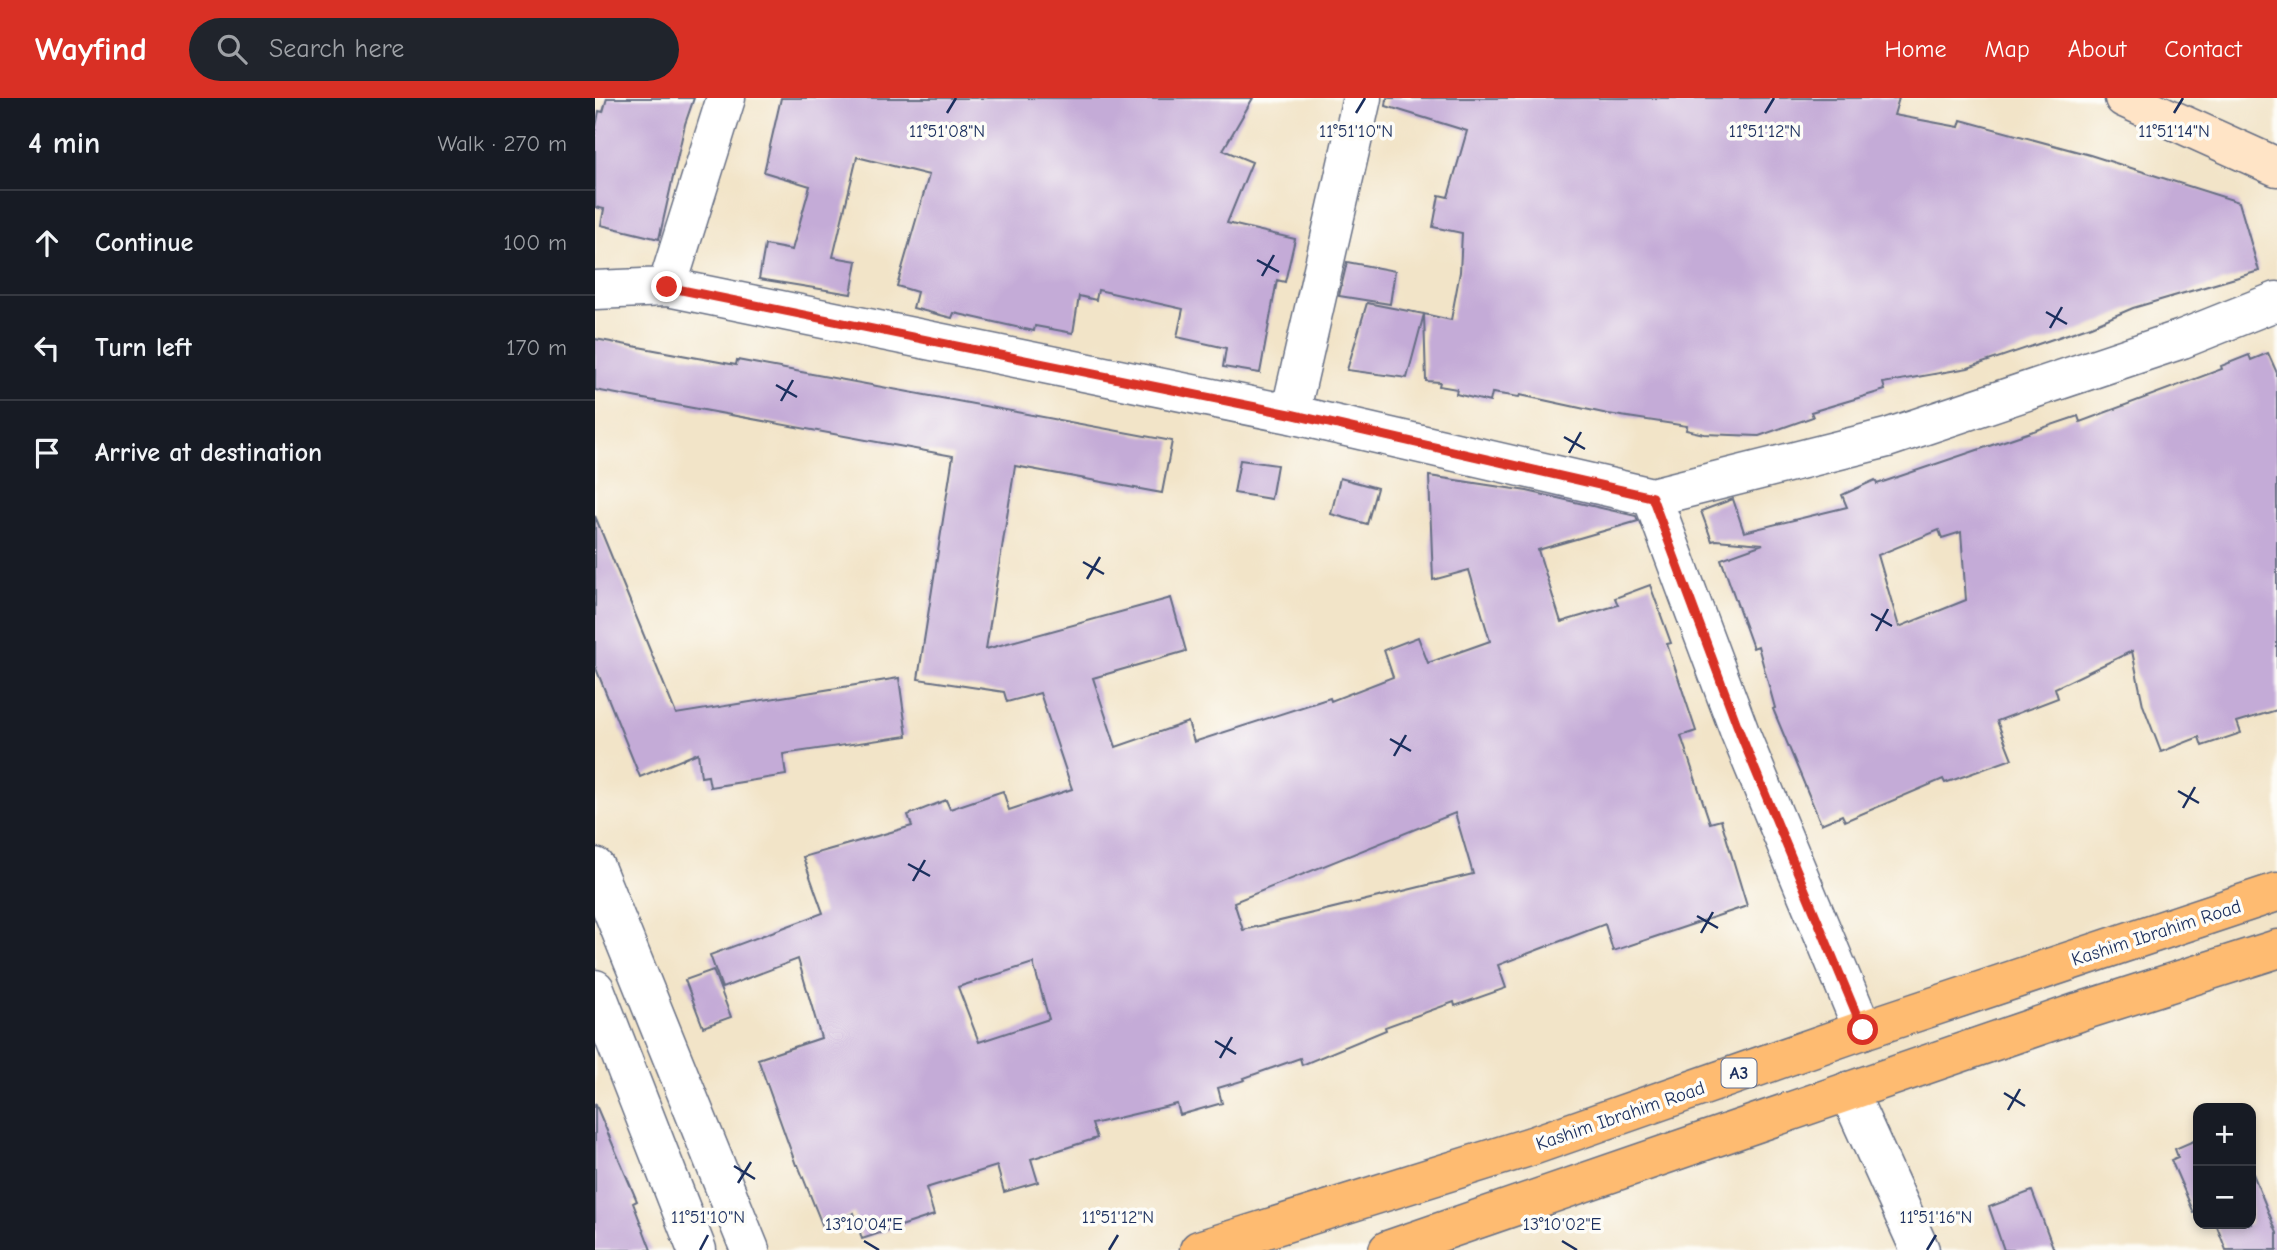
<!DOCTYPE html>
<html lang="en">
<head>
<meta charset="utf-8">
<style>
  body { margin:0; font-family:"Comic Neue",sans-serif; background:#20242c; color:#f1f3f6 }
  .controls { position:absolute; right:21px; bottom:21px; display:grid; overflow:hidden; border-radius:14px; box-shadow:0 4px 10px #0003 }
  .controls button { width:63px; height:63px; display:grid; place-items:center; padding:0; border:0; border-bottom:2px solid #363941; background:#171b24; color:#f1f3f6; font:35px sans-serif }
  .stop { position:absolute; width:21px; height:21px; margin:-16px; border:5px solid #d93025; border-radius:50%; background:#fff }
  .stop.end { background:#d93025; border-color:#fff; box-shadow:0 2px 7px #0008 }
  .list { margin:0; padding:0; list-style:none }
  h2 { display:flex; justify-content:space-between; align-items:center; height:91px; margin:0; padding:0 28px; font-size:30px }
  h2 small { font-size:23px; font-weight:400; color:#9ea1a6 }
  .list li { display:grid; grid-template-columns:46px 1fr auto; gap:21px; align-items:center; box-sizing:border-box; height:105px; padding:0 28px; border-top:2px solid #363941 }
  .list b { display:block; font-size:26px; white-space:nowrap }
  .list em { font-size:23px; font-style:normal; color:#9ea1a6 }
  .icon { flex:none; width:38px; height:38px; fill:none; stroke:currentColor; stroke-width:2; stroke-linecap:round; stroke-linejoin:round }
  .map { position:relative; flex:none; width:1682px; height:1152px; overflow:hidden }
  header { display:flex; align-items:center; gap:42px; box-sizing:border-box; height:98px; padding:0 35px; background:#d93025; color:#fff }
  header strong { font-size:33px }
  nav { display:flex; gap:38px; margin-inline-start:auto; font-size:24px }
  .search { width:490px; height:63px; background:#20242c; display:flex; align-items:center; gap:18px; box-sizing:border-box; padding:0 24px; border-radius:38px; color:#9ea1a6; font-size:26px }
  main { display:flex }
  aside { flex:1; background:#171b24 }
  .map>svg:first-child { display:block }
</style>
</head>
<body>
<header>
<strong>Wayfind</strong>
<div class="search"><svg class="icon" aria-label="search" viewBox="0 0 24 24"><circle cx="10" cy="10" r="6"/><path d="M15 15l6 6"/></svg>Search here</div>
<nav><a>Home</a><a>Map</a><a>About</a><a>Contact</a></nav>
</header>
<main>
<aside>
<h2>4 min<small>Walk · 270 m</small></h2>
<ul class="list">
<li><svg class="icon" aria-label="ahead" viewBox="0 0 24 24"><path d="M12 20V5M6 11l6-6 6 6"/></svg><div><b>Continue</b></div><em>100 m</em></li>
<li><svg class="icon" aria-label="left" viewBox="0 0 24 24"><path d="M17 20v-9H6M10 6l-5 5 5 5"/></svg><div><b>Turn left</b></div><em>170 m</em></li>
<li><svg class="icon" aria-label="arrive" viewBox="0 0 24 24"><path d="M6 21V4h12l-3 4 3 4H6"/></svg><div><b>Arrive at destination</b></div></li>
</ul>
</aside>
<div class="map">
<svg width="1682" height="1152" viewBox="0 0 1682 1152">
  <rect width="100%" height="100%" fill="#fdfcf7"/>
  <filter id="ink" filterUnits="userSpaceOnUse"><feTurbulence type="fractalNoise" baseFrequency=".0143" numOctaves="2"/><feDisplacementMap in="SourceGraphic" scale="14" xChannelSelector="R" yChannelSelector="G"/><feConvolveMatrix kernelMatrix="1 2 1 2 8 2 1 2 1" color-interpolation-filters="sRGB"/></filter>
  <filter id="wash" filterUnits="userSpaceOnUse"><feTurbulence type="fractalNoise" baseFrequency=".00686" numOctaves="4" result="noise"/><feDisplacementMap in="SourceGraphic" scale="28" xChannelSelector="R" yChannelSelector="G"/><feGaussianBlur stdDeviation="1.57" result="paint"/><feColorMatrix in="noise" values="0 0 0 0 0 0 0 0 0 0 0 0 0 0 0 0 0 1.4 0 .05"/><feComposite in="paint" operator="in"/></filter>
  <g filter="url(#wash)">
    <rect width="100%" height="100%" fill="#f2e4c8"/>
    <g id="blocks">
      <path fill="#c4abd7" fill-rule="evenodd" d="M12,0h87l-9,26 -26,115 -58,-14 3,-16 -9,-2v-75l4,-21 4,1z
        M186,0h472l-30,52 29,12 -25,61 68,16 -10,43 -8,-2 -17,93 -37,-6 3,-19 -49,-11 6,-28 -85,-19 -2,10 -17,-4 -6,37 -38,-7 -1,5 -80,-18 -2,5 -39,-10 4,-16 -20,-6 32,-111 -72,-18 -24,100 24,4 -6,33 -92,-15 6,-34 27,5 18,-64 -46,-14z
        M792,0h512l-5,17 65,12 2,-7 129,35 149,47 20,69 -126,37 -42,18 -123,42 -85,15 2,7 -74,22 2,5 -54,19 -55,-2 -18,-4 1,-4 -79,-12 -88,-19 -1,2 -27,-4 -2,9 -34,-8 1,-5 -18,-3 1,-4 -14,-1 -2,-67 27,6 9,-48 2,-39 -29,-6 6,-32 9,2 19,-66 -81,-25z
        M752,164l48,9 -5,33 -51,-8z
        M772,205l57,11 -17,64 -60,-8z
        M0,241l141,26 1,-5 435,81 -10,52 -147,-27 -29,183 185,-51 15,53 -93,27 23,69 72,-25 6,20 136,-44 1,3 62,-24 -9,-27 34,-13 10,26 62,-22 -21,-71 -36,10 -4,-104 98,15 109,25 2,5 -100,29 23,72 57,-17 -3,-7 35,-13 21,58 -4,1 29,87 -15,5 29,87 11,-3 26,86 -134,45 -8,-27 -107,41 8,23 -51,18 -1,-4 -69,25 1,3 -84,35 -2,-7 -56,20 1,2 -27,8 4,15 -42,12 -3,-11 -85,20 5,14 -66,21 7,23 -34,10 -7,-26 -71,22 8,27 -72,24 -8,-26 -31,14 -25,-62h-2l-38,-106 63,-21 -23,-79 -76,29 -12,-33 113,-42 -20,-56 109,-31 -4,-11 38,-15 4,9 53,-18 6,19 63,-21 -32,-96 -33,9 -3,-10 -86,-13 35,-223 -358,-66zM860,715l18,61 -230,56 -9,-28zM438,865l16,56 -70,23 -21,-55z
        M1673,255l9,20v337l-40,12 4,11 -39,13 -3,-9 -38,15 -18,-47 -11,-54 -77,37 3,10 -61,23 15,38 -67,24 -2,-4 -98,42 -3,-6 -21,9 -48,-115 2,-1 -17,-62 -5,2 -32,-89 42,-15 -47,-4 -4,1 -11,-30 32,-12 11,33 103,-25 -5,-12 33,-15 2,4 201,-68 2,6 142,-53 -1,-3 28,-11 2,5zM1344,432l3,8 19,-6 5,68 -67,27 -21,-72z
        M645,362l37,5 -6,34 -37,-6z
        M745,380l37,10 -10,36 -36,-10z
        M0,418l81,198 223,-36 8,58 -124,18 3,21 -76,12 -2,-11 -7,1 -3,-24 -58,24 -45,-111z
        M118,872l18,47 -28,10 -18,-47z
        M0,1005l42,98 -4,2 18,47h-56z
        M1603,1041v72l-4,2 -23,-53 7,-3 -3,-8z
        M1656,1071l26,64v17h-51l-10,-26h35z
        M1437,1093l22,59h-50l-15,-43z"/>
    </g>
  </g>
  <g filter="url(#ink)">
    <use href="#blocks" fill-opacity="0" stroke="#666e83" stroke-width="2"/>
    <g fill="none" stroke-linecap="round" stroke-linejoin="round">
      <g stroke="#666e83" stroke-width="41">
        <path id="street" d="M72,189l59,-189
          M0,192l72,-3 623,127 362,83 235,-59 295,-99 95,-38
          M695,316l72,-316
          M1057,399l88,236 123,297
          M0,769l155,383
          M0,891l102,261
          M1253,993l72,159"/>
      </g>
      <g stroke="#666e83" stroke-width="41">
        <path id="secondary" d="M1529,0l153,69"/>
      </g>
      <g stroke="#666e83" stroke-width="41">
        <path id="highway" d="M604,1152l333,-104 331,-116 414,-138
          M793,1152l691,-238 198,-63"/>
      </g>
      <use href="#street" stroke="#fff" stroke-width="38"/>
      <use href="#secondary" stroke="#ffe4c6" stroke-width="38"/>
      <use href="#highway" stroke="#febb71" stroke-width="38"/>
    </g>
  </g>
  <g fill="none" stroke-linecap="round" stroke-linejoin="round" filter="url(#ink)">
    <path stroke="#d93025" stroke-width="9" d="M72,189l623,127 362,83 88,236 123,297"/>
  </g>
  <path fill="none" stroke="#1b2f5e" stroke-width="2.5" d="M352,15l9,-15M761,15l9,-15M1170,15l9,-15M1579,15l9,-15M662,162l22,12M667,178l12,-21M1451,214l21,12M1455,230l12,-21M181,287l21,12M186,303l12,-21M969,339l21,12M974,355l12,-21M488,464l21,12M492,481l13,-22M1276,516l21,12M1281,533l12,-22M795,641l21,12M799,658l12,-21M1583,693l21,12M1588,710l12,-21M313,766l22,12M318,783l12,-21M1102,818l21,12M1106,835l12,-21M620,943l21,13M625,960l12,-21M1409,995l21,13M1413,1012l12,-21M139,1068l21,13M143,1085l13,-21M269,1143l15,9M967,1143l15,9M105,1152l8,-15M514,1152l9,-15M1332,1152l9,-15"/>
  <g text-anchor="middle" stroke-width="7" stroke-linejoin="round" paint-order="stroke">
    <rect fill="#fdfcf7" stroke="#5f6c8c" stroke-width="2" x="1126.5" y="960.5" width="35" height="29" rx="5"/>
    <g font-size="18" font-weight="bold" fill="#1b2f5e">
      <text x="1144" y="981">A3</text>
    </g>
    <g font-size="19" fill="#1b2f5e" stroke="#fdfcf7">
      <text transform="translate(1561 834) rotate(-18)" y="7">Kashim Ibrahim Road</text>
      <text transform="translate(1025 1017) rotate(-19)" y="7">Kashim Ibrahim Road</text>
    </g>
  </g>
  <g font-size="18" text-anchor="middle" fill="#1b2f5e" stroke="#fdfcf7" stroke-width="7" stroke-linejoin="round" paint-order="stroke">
    <text x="352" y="39">11°51'08"N</text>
    <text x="761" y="39">11°51'10"N</text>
    <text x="1170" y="39">11°51'12"N</text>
    <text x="1579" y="39">11°51'14"N</text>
    <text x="113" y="1125">11°51'10"N</text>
    <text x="523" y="1125">11°51'12"N</text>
    <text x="1341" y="1125">11°51'16"N</text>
    <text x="269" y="1132">13°10'04"E</text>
    <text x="967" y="1132">13°10'02"E</text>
  </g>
</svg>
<div class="controls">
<button>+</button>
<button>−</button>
</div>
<div class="stop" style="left:1268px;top:932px"></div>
<div class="stop end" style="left:72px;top:189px"></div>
</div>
</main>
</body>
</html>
